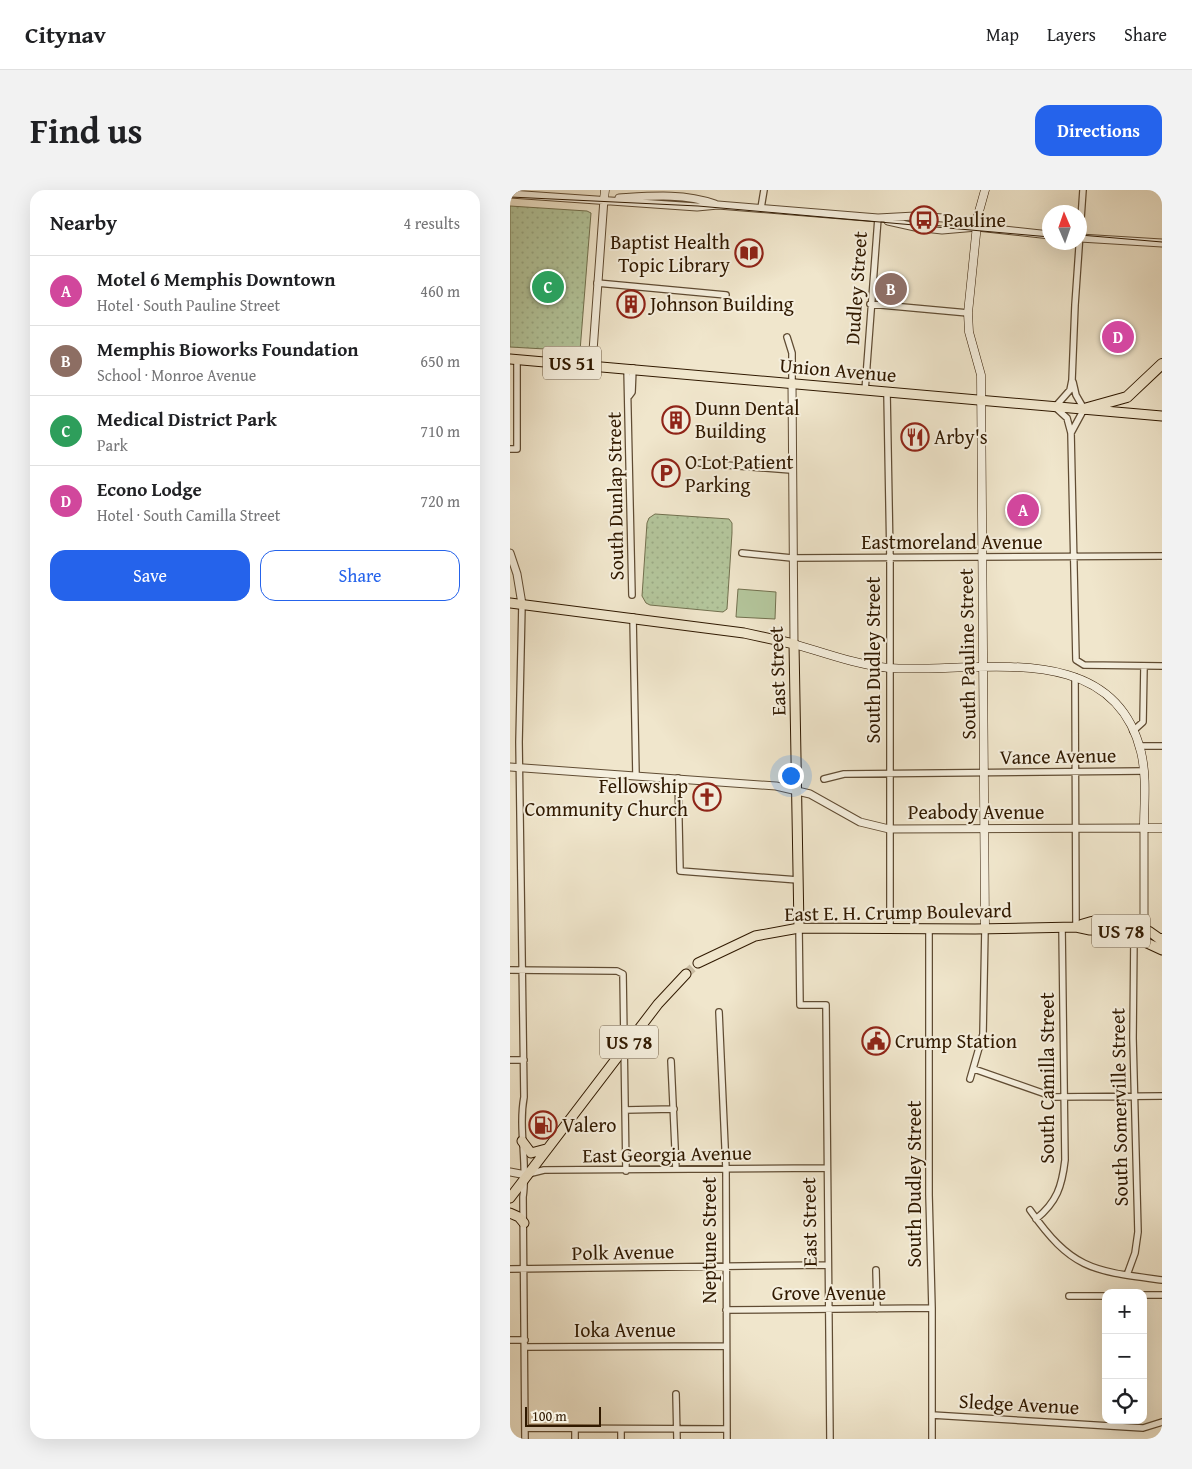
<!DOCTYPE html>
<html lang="en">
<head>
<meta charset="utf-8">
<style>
  body { margin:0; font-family:"Gentium Book Plus",serif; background:#f2f2f2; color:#202124 }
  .controls { position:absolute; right:15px; bottom:15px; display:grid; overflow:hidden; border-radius:10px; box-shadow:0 5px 20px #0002 }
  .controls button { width:45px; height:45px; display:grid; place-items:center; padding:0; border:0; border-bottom:1px solid #e0e0e0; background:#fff; color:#202124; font:25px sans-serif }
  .compass { position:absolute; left:532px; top:15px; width:45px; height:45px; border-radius:50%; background:#fff; box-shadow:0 5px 20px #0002; rotate:358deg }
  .scale { position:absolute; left:15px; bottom:12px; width:76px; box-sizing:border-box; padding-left:5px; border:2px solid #301900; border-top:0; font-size:14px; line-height:18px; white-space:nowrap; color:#301900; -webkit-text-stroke:4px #f5efde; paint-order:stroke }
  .you { position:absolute; left:280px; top:585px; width:18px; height:18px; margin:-12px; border:4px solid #fff; border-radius:50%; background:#1a73e8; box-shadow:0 0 0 8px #1a73e833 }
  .badge { display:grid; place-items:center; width:32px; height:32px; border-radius:50%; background:#2563eb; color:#fff; font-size:16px; font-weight:700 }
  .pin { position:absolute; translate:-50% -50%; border:2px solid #fff; box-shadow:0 1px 5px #0006 }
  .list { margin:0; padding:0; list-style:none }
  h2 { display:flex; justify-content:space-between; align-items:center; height:65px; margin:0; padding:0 20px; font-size:21px }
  h2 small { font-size:16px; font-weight:400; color:#757577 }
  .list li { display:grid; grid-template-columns:32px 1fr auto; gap:15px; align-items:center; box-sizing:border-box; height:70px; padding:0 20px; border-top:1px solid #e0e0e0 }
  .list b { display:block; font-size:19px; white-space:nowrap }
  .list p { margin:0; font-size:16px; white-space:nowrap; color:#757577 }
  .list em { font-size:16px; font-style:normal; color:#757577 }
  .actions { display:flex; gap:10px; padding:15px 20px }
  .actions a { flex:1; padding:11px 0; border:1px solid #2563eb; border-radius:15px; text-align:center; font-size:18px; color:#2563eb }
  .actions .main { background:#2563eb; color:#fff }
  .icon { flex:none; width:28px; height:28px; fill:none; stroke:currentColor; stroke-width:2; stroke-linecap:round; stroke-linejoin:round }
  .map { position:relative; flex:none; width:652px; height:1249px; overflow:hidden; border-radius:15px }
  header { display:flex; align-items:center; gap:30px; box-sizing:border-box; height:70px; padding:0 25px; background:#fff; border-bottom:1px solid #e0e0e0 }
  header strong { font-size:24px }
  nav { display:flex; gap:28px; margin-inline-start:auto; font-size:18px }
  .intro { display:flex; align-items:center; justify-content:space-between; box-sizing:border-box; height:120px; padding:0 30px }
  h1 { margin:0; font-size:35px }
  .button { padding:12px 22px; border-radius:15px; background:#2563eb; color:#fff; font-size:18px; font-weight:700 }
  main { display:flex; gap:30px; padding:0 30px }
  aside { flex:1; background:#fff; border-radius:15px; box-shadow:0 5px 20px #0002 }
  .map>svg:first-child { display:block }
</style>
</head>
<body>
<header>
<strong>Citynav</strong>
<nav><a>Map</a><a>Layers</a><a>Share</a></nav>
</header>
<div class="intro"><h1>Find us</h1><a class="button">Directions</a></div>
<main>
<aside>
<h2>Nearby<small>4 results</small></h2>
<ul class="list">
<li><span class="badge" style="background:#d1479c">A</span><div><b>Motel 6 Memphis Downtown</b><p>Hotel · South Pauline Street</p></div><em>460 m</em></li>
<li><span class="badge" style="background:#8d6e63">B</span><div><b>Memphis Bioworks Foundation</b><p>School · Monroe Avenue</p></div><em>650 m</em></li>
<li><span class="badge" style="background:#2e9e5b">C</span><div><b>Medical District Park</b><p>Park</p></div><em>710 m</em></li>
<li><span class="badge" style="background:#d1479c">D</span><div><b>Econo Lodge</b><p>Hotel · South Camilla Street</p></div><em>720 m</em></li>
</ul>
<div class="actions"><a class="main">Save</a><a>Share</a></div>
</aside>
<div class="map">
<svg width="652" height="1249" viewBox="0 0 652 1249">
  <defs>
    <pattern id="park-dots" width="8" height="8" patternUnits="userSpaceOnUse" patternTransform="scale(1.25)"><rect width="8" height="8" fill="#b4c69c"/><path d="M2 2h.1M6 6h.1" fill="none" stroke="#9baa85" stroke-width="1.8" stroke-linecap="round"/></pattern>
  </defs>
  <rect width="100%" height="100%" fill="#f0e6cc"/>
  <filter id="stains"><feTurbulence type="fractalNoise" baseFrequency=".004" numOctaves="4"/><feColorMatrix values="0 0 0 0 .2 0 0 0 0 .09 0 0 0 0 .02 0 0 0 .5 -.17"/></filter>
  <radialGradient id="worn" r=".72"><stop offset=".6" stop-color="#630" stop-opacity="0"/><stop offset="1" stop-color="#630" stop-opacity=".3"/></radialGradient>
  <path fill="#b4c69c" stroke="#72704e" d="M228,399l38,3 -1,27 -39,-2z"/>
  <path fill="url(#park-dots)" stroke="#72704e" d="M0,16l77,5 4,2 -11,138 -70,-4z
    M145,324l74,5 3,4v10l-5,76 -4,3 -73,-7 -4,-2 -4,-7 5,-73 2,-5z"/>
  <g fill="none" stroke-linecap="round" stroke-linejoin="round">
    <path stroke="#cabda3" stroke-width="9" stroke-dasharray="9 4.5" stroke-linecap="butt" d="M176,784l12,-11"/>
    <g stroke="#604c33" stroke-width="8">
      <path id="minor" d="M573,0l-8,115 -3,75 -2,10 -15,17 12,11 4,15 5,227 8,5 78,1
        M251,18l3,-18
        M87,93l129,12
        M360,114l98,9
        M277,147l5,16v31
        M117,178l5,227
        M355,201l13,-173
        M377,203l3,166v369
        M119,206l3,-4 1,-24
        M561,243l13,-24 -8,-14 -3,-13
        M0,259h7v-89
        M190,273l91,7
        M232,363l50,5 370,-2
        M12,414l-3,138 5,355c-6,33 4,67 -1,100l2,242
        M123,427l3,159
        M565,487l1,250
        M623,541l10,-9 1,-56
        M629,556h23
        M168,588l2,93 118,9
        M314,589l20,-5 300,-3
        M289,738l1,77h26l4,434
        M419,739v266l3,113v131
        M0,780l107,1 6,3 3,197
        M209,822l7,157 1,270
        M0,870h14
        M161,871l5,108
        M464,879l80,28 108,-1
        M460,889l13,-45 2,-106
        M115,920l49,-1
        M18,984l16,-4 282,-2
        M520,1020c42,60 63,61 132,70
        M526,1029c21,-17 26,-33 29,-59l-3,-233
        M0,1079l317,-4
        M366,1080l1,39
        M617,1085l8,-22 3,-21 -5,-194 1,-101
        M633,1105h19
        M559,1106h37
        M216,1120l206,-2
        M0,1150h15
        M15,1157l200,-1
        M166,1204l1,45
        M422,1225l211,13 19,-6
        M15,1238l202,1
        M65,1240v9
        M111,1240v9"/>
    </g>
    <g stroke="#604c33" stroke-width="9">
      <path id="tertiary" d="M0,4l187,13 21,-2 160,13 37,-2 28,2 34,9
        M109,8c33,-2 64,-5 96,6
        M378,31l27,6 27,3 35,-3 73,8
        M570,48l82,5
        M82,175l12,-166
        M282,194l2,260
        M0,363l7,21 5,30
        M0,577l266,19 34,8 50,28 29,7 255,-1v101
        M0,982l16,3"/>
    </g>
    <g stroke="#301900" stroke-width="9">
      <path id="secondary" d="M475,0l-7,25 -10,98 1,19 12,43 4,553
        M94,9l1,-9
        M284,454c31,9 63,21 95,24 85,6 224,-32 252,84 6,25 3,51 3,76h18"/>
    </g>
    <g stroke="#301900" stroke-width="11">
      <path id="primary" d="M0,169l652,57
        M0,413l234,30 50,11 5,284
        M566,737c28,-14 63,-7 86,14
        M188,773l57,-27 44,-8 176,1 101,-2 14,3 31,1 41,19
        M12,951l9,12 15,-4
        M0,1008l148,-194 28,-30
        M0,1023l9,4 5,6"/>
    </g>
    <g stroke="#301900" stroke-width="12">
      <path id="motorway" d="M574,219l43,-12 35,-33
        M650,749h2"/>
    </g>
    <use href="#minor" stroke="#f5efde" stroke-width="5.5"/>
    <use href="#tertiary" stroke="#f5efde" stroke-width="7"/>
    <use href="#secondary" stroke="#f5efde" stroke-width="8"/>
    <use href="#primary" stroke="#f0e6cc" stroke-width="9"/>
    <use href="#motorway" stroke="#f0e6cc" stroke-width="10"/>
    <path stroke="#301900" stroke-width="1" d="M0,7l188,9 352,31
      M570,45l82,7"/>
  </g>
  <defs>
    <g id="bus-ring" transform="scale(1.4375)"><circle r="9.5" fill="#f5efde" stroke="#8f2418" stroke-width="1.5"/><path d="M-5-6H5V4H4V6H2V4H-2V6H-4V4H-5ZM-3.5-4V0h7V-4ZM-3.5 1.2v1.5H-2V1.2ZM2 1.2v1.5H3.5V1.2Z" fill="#8f2418"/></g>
    <g id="library-ring" transform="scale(1.4375)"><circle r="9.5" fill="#f5efde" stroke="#8f2418" stroke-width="1.5"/><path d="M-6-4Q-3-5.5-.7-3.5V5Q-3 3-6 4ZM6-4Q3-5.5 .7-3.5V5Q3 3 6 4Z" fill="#8f2418"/></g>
    <g id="building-ring" transform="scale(1.4375)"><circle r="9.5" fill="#f5efde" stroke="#8f2418" stroke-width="1.5"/><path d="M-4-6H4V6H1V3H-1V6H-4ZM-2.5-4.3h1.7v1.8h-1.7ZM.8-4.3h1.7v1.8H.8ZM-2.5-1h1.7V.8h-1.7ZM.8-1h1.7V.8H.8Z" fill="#8f2418"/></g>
    <g id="restaurant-ring" transform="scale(1.4375)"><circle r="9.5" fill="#f5efde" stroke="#8f2418" stroke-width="1.5"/><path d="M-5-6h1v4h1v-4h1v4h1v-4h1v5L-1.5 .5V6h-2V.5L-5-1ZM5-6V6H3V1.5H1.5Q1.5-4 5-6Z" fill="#8f2418"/></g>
    <g id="parking-ring" transform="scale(1.4375)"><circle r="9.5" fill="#f5efde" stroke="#8f2418" stroke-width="1.5"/><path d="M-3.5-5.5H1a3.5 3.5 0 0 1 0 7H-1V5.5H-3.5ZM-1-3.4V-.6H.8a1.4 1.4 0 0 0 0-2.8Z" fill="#8f2418"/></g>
    <g id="church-ring" transform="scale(1.4375)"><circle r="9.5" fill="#f5efde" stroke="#8f2418" stroke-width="1.5"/><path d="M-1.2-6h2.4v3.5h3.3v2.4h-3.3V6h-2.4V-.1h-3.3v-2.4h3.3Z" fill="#8f2418"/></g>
    <g id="civic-ring" transform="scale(1.4375)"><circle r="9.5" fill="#f5efde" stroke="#8f2418" stroke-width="1.5"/><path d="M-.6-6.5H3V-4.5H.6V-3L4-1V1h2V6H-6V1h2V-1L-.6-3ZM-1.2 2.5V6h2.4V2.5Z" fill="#8f2418"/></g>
    <g id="fuel-ring" transform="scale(1.4375)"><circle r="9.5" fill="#f5efde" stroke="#8f2418" stroke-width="1.5"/><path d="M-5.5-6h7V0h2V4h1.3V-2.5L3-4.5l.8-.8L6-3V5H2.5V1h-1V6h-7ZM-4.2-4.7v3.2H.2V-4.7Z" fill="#8f2418"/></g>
  </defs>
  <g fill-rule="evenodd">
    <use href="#bus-ring" x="414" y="30"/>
    <use href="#library-ring" x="239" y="63"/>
    <use href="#building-ring" x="121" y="114"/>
    <use href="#building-ring" x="166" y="230"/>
    <use href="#restaurant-ring" x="405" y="247"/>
    <use href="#parking-ring" x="156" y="283"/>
    <use href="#church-ring" x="197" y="607"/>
    <use href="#civic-ring" x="366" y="851"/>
    <use href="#fuel-ring" x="33" y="935"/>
  </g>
  <g text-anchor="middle" stroke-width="4" stroke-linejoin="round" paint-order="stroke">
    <g fill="#f5efde" stroke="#6b5943" stroke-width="1">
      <rect x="33" y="156.5" width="58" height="33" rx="4"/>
      <rect x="582" y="724.5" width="58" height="33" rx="4"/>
      <rect x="90" y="835.5" width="58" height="33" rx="4"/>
    </g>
    <g font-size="19" font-weight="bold" fill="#301900">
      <text x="62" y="180">US 51</text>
      <text x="611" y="748">US 78</text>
      <text x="119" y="859">US 78</text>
    </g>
    <g font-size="20" fill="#301900" stroke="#f5efde" text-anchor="start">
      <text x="433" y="37">Pauline</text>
      <text x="220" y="59" text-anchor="end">Baptist Health<tspan x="220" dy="23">Topic Library</tspan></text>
      <text x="140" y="121">Johnson Building</text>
      <text x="185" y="225">Dunn Dental<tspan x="185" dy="23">Building</tspan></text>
      <text x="424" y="254">Arby's</text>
      <text x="175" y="279">O Lot Patient<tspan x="175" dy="23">Parking</tspan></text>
      <text x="178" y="603" text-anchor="end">Fellowship<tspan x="178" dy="23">Community Church</tspan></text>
      <text x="385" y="858">Crump Station</text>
      <text x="52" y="942">Valero</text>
    </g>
    <g font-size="20" fill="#301900" stroke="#f5efde">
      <text transform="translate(346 98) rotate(-86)" y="7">Dudley Street</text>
      <text transform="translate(328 180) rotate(5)" y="7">Union Avenue</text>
      <text transform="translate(105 306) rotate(-91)" y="7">South Dunlap Street</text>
      <text x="442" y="359">Eastmoreland Avenue</text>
      <text transform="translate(457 464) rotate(-91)" y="7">South Pauline Street</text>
      <text transform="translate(363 470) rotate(-90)" y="7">South Dudley Street</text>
      <text transform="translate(267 481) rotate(-92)" y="7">East Street</text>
      <text transform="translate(548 566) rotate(-1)" y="7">Vance Avenue</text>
      <text x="466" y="629">Peabody Avenue</text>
      <text transform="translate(388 722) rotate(-1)" y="7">East E. H. Crump Boulevard</text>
      <text transform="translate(537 888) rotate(-90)" y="7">South Camilla Street</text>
      <text transform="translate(609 917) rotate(-91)" y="7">South Somerville Street</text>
      <text transform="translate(157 964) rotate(-1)" y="7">East Georgia Avenue</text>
      <text transform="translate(404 994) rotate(-90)" y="7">South Dudley Street</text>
      <text transform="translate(299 1032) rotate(-91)" y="7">East Street</text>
      <text transform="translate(199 1050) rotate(-90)" y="7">Neptune Street</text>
      <text transform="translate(113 1062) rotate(-1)" y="7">Polk Avenue</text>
      <text x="319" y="1110">Grove Avenue</text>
      <text x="115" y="1147">Ioka Avenue</text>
      <text transform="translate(509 1214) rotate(3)" y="7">Sledge Avenue</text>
    </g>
  </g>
  <rect width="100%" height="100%" filter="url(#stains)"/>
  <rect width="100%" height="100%" fill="url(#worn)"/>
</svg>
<div class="controls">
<button>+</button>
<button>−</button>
<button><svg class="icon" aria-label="locate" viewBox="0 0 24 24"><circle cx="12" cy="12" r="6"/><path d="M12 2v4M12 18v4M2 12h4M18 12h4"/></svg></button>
</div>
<svg class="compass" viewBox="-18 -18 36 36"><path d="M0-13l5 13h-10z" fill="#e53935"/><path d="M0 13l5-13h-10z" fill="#757577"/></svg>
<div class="scale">100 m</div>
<div class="you"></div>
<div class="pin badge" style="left:513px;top:320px;background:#d1479c">A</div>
<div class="pin badge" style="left:381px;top:99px;background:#8d6e63">B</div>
<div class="pin badge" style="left:38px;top:97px;background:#2e9e5b">C</div>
<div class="pin badge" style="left:608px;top:147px;background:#d1479c">D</div>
</div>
</main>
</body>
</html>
